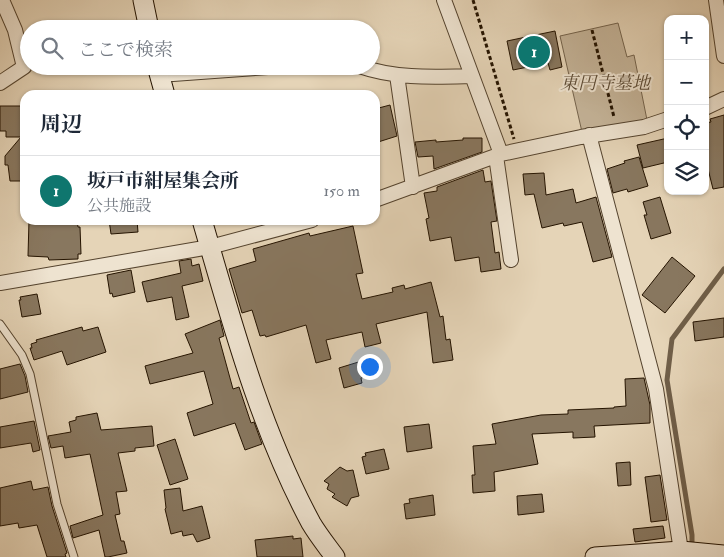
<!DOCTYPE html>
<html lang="ja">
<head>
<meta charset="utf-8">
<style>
  body { margin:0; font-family:"IM FELL Double Pica","Noto Serif JP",serif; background:#f6f6f7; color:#1f2937 }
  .controls { position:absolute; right:15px; top:15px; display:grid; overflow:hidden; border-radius:10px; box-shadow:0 1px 4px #0004 }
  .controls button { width:45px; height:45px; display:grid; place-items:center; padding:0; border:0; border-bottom:1px solid #e0e1e3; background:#fff; color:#1f2937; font:25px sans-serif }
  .you { position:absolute; left:369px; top:366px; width:18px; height:18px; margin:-12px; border:4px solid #fff; border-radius:50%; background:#1a73e8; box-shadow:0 0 0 8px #1a73e833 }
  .badge { display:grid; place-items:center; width:32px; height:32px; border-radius:50%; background:#0f766e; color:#fff; font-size:16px; font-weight:700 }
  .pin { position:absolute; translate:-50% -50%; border:2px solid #fff; box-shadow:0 1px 5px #0006 }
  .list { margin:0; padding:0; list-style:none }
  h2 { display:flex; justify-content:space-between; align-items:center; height:65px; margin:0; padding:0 20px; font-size:21px }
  h2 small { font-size:16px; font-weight:400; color:#747a83 }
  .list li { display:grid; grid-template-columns:32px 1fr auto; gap:15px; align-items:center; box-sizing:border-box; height:70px; padding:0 20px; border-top:1px solid #e0e1e3 }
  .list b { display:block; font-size:19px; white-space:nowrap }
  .list p { margin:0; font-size:16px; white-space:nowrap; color:#747a83 }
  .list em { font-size:16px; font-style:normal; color:#747a83 }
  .icon { flex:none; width:28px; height:28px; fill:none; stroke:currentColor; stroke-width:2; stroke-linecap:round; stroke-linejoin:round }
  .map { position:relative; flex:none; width:724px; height:557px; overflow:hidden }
  .search { position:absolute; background:#fff; box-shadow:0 1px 4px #0004; left:20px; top:20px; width:360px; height:55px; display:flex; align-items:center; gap:12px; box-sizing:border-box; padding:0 18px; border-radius:28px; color:#747a83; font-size:19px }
  .panel { position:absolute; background:#fff; box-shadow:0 1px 4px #0004; left:20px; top:90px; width:360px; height:135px; border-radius:15px }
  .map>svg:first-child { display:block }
</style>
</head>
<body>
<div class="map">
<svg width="724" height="557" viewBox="0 0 724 557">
  <rect width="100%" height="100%" fill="#e5d4b7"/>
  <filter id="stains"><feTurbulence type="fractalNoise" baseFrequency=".004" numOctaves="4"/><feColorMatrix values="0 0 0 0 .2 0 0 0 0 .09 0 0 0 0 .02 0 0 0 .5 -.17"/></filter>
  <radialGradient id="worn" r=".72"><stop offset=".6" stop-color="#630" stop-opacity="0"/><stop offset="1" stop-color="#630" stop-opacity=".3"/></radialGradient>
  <path fill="#c4b398" stroke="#74634c" d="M618,23l9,34 7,-2 13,65 -65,12 -22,-96z"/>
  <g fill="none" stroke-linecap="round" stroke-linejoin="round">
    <path stroke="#705f49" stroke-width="5" d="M692,549v-14l-25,-155 5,-41 52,-70"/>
  </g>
  <path fill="#88775f" stroke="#241300" d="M555,31l7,36 -12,3 -2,-7 -35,7 -6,-29z
    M390,105l7,31 -22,7v-34z
    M0,106h25v75h-15l-2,-16h-3v-9l16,-19h-15v-6h-6z
    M724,115v72l-11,2 -8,-32v-34l6,-1 -1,-3z
    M463,138h19v14l-48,17 -1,-13 -15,1 -3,-15 21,-2v2l27,-2z
    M668,138v24l-25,6 -6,-23z
    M639,157l9,29 -20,6 -1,-3 -14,4 -6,-24 18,-6 -1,-2z
    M483,170l2,12 6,-1 6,40 -6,1 4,31 4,-1 2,17 -20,3 -2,-15 -24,4 -4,-24 -21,4 -4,-22 3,-1 -5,-25 13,-2v-4z
    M544,173l2,22 27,-6 3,14 20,-6 16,60 -19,5 -11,-40 -18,4 -1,-3 -21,5 -8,-34 -9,1 -2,-21z
    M660,197l11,36 -20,6 -7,-24h3l-4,-13z
    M29,220h48l1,7h2l1,27h-3v5l-29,1 -1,-3 -20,-1z
    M109,220h28l1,12 -27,2z
    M353,226l10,47 -7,1 6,25 31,-7 -1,-4 12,-3 1,4 26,-7 9,35 3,-1 3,24 4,-1 3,21 -20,3 -6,-51 -51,12 5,19 -16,4 -3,-15 -36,8 5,19 -15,4 -10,-38 -40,12 -1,-2 -5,1 -8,-26 -10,3 -13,-44 27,-8 -3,-12 56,-16 1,3z
    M672,257l23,19 -30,37 -23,-18z
    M191,259l1,7 7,-2 4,17 -21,5 7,31 -13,3 -4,-23 -25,5 -5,-20 39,-9 -2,-12z
    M131,270l4,22 -22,5 -1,-4 -2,1 -3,-19z
    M37,294l4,20 -19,3 -3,-17h2l-1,-3z
    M724,318v19l-29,4 -2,-19z
    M220,320l4,16 -5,2 14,51 6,-2 12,36 3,-1 8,22 -17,6 -10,-27 -41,13 -7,-23 26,-9 -9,-33 -54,13 -5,-18 48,-13 -8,-19z
    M82,327l1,4 15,-4 8,25 -39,13 -5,-14 -28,9 -4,-12h2l-1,-4 6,-2 -1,-2z
    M365,360l5,16 -9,2 1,5 -18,5 -5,-20z
    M20,364l5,12 3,16 -28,7v-30z
    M644,378l6,27v18l-56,3 1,11 -22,1v-6l-41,2 6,30 -44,8 1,19 -22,2 -1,-18h3l-2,-29 23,-2 -4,-20 49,-9 27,-1v-4l46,-2v-1l12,-1 -1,-27z
    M97,413l4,17 51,-4 2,20 -19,2v3l-17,2 9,38 -11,1 4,22 -5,1 6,26h3l3,12 -19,4h-3l-6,-27 -26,8 -3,-12 33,-11 -13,-61 -25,4 -2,-12 -12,2 -3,-12 23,-4 -2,-10 7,-2v-3z
    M34,421l6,29 -7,2 -2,-9 -31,5v-21z
    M429,424l3,24 -25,4 -3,-25z
    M175,439l13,40 -18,6 -13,-40z
    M384,449l5,20 -23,5 -4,-17 4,-1 -1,-3z
    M630,462l1,23 -13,1 -2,-23z
    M340,467l7,4 6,-1 6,26 -8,2 -4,8 -15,-9 3,-3 -8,-5 2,-5 -5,-3z
    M660,475l7,45 -16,2 -6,-45z
    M31,481l2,9 15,-3 4,19 15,47 -2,1 1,3h-19l-10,-32 -18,3 -1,-5 -18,3v-38z
    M180,488l3,23 19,-5 8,32 -13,4 -4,-8 -10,2 -1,-5 -11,3 -6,-25 1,-1 -2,-18z
    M542,494l2,18 -26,3 -1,-19z
    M433,495l2,20 -29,4 -2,-15 6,-1 -1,-4z
    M663,526l2,12 -30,4 -2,-13z
    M293,536v3l8,-1 2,19h-46l-2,-17z"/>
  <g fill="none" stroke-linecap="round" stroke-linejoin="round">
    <g stroke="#54432e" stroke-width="9">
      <path id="lane" d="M0,324l22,31 8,19 27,130 17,53"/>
    </g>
    <g stroke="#54432e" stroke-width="16">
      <path id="street" d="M444,0l57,154
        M716,0l8,56
        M359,66c37,13 74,11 113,10
        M159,75l123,-9
        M397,75l16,112
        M0,83l24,-16 -9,-37 -13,-30
        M705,108l19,-9
        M589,135l67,254 25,162
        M496,156l15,104
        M375,200l126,-46 80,-17 63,-10 24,-8
        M0,283l210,-36 102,-27"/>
    </g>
    <g stroke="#241300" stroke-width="21">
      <path id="secondary" d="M143,0l6,29
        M157,66l8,29
        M202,220c30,103 58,208 109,303 7,12 16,23 24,34
        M595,557l86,-6 43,4"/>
    </g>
    <path stroke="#241300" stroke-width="3" stroke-dasharray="4 2.5" stroke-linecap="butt" d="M473,0l41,139
      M592,30l22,87"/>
    <use href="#lane" stroke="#eee3d0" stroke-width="7"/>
    <use href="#street" stroke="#eee3d0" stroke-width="14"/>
    <use href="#secondary" stroke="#eee3d0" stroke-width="19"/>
  </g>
  <g text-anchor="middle" stroke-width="4" stroke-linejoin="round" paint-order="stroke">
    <g font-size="18" font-style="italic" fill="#5c4b35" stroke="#eee3d0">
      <text x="605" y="89">東円寺墓地</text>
    </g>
  </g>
  <rect width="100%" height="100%" filter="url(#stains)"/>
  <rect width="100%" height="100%" fill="url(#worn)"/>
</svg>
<div class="controls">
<button>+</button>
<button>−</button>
<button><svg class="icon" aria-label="locate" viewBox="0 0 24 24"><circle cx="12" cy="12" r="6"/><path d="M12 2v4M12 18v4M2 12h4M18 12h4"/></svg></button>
<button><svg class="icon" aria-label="layers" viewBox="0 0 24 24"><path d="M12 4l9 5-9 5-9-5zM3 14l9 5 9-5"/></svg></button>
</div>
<div class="you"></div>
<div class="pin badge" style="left:534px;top:52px">1</div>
<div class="search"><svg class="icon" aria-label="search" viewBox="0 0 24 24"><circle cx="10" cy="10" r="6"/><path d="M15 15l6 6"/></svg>ここで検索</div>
<section class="panel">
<h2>周辺<small></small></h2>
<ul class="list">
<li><span class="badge">1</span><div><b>坂戸市紺屋集会所</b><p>公共施設</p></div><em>150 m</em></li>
</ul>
</section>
</div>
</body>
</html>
